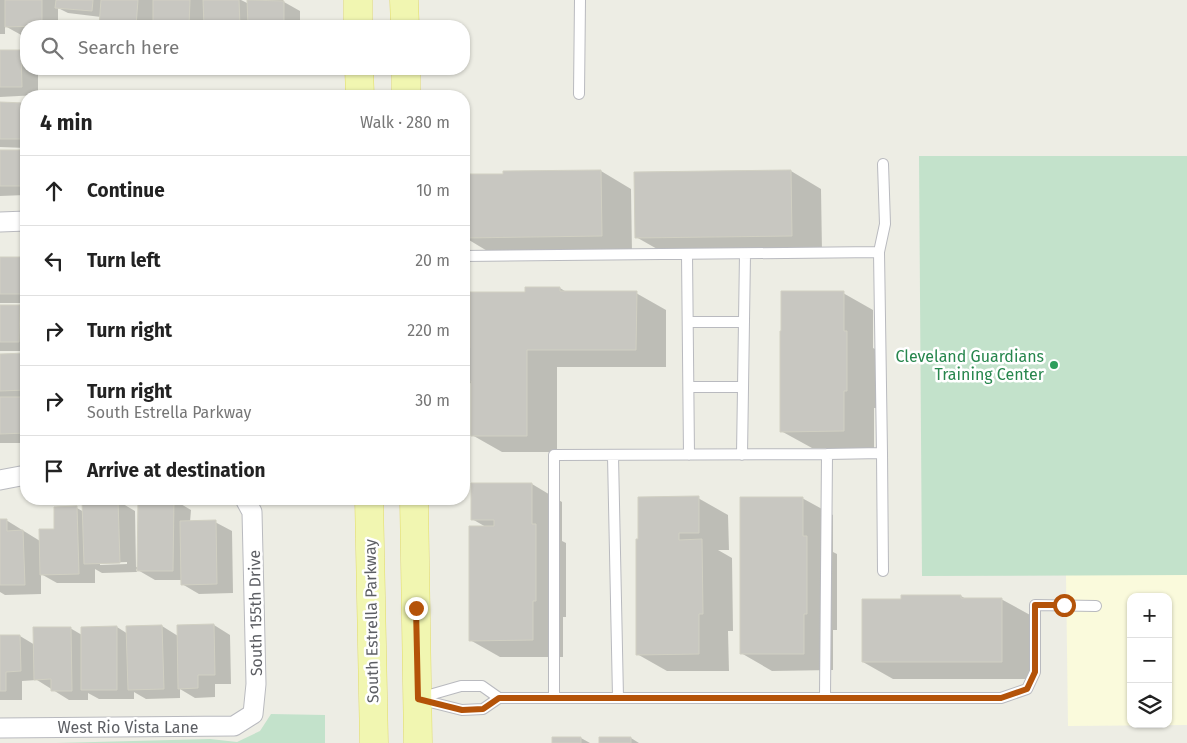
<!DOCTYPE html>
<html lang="en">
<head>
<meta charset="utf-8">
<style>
  body { margin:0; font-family:"Fira Sans",sans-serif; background:#f2f2f2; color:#222 }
  .controls { position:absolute; right:15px; bottom:15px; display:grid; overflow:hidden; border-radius:10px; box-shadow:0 1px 4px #0004 }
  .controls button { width:45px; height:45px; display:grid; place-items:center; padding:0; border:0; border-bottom:1px solid #e0e0e0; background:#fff; color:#222; font:25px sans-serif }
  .stop { position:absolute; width:15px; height:15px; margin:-11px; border:4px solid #b45309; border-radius:50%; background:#fff }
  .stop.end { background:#b45309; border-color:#fff; box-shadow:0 1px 5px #0008 }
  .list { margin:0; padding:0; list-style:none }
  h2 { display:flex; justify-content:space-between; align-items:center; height:65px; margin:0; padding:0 20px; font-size:21px }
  h2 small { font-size:16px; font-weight:400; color:#767676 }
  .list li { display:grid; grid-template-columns:32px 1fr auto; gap:15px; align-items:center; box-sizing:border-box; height:70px; padding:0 20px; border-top:1px solid #e0e0e0 }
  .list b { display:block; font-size:19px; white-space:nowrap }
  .list p { margin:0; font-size:16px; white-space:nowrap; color:#767676 }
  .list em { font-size:16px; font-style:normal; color:#767676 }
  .icon { flex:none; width:28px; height:28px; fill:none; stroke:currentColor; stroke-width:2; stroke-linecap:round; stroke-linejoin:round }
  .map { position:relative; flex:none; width:1187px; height:743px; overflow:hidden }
  .search { position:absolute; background:#fff; box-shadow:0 1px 4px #0004; left:20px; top:20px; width:450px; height:55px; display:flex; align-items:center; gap:12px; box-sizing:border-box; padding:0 18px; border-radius:20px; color:#767676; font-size:19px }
  .panel { position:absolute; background:#fff; box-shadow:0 1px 4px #0004; left:20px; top:90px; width:450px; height:415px; border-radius:20px }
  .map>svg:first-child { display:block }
</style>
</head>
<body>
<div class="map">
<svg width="1187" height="743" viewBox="0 0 1187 743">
  <rect width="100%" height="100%" fill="#edede4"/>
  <path fill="#fafadc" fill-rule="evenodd" d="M1066,575h121v150l-119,1zM1131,597h37v127h-37z"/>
  <path fill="#c3e2cb" d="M919,156h268v419l-265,1z
    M271,714l54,1v28h-269l154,-4 27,3 23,-11z"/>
  <path fill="#0003" fill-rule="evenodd" d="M0,0h241l8,4 -1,-4h35l1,2 16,9v15h-199v-9l-33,-4 -10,-5v18h-32v10h-3l-18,-10v8h-5z
    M21,51l5,3v15h12v26l-38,2v-45z
    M218,69h39v1l-34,2z
    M0,103l24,1 2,1v43l-26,-1z
    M24,151l2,1v43l-26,1v-44z
    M601,171l30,18 1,64 -138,2 -30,-18v-62h40v-2z
    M791,171l30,18 1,63 -156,2 -30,-17z
    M0,258h26v45h-26z
    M560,288l8,5h68l30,17v57h-109v85h-55l-30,-17v-51l-7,-4 6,-31 55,-56z
    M843,293l30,17v38l4,2v58h-3v40h-62l-31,-17z
    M0,306h19l7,4v41h-26z
    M26,354v89h-26v-88z
    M532,484l30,18v39l4,2v74h-3v40h-63l-30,-17 16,-113 -14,-8z
    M698,498l30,17 1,35h-11l14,8 1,73h-5l1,40h-62l-30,-17v-114z
    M802,498l31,17v37l4,2v76h-4v40l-61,1 -31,-18z
    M140,500h34l17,10 -1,12h25l17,9 1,62 -34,1 -17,-10v-4h-27l-19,-11 1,3 -35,1 -7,-4v14h-38l-16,-9v20l-36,1 -5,-3v-71l6,-1 34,21 16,-11 21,-22 7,4v-10l34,-1 17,10 1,56h3zM127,562v2l-27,1v-2z
    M902,596h59l5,3h35l31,17v63h-139l-30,-17 39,-61z
    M214,625l16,10 1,49h-16v13l-20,1 -15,-9v9l-34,1 -12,-7v7h-35l-11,-6v7h-19l-32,-20 -15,1v19h-22v-63l20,-1 15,9 35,-17 12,7 35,-8 11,7 34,-8 16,10z
    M581,738l9,5h-37z
    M631,738l8,5h-38z"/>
  <path fill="#c8c7c1" stroke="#d1d0c3" d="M5,0h37v26l-37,1z
    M56,0h37l-1,11 -37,-3z
    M101,0h37l-2,26h-37z
    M153,0h37l-1,26h-36z
    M203,0h36l1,26h-36z
    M247,0l37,1v25h-36z
    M0,50h21l1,37h-22z
    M0,102l24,1 -1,36h-23z
    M0,150h24l1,36h-25z
    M601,170l1,66 -138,2v-64h39v-3z
    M791,170l1,66 -157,2 -1,-66z
    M0,257h26v37h-26z
    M525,287h35v4h77l-1,59h-109v86h-56v-55h-7v-33h6v-56h55z
    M781,291h63v40h3v60h-3v40l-64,1v-101h1z
    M0,305h20l-1,37h-19z
    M26,353v37l-26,1v-37z
    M0,397h26v36l-26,1z
    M471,483h61v41h4v77h-3v39l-64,1v-115h25v-6h-23z
    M699,496v37h-20v7l23,-1 1,75h-4v40l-63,1v-116h2v-42z
    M740,497h63v39h4v78h-3v40h-64z
    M138,499h36l-1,72h-36z
    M118,500l2,63 -36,1 -2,-63z
    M77,506l2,68 -39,1 -1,-46h15v-22z
    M0,519h7v12l16,-1 2,55h-25z
    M216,520l1,64 -36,1 -1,-64z
    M901,595h60v3h41v64h-140v-63h39z
    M214,624l1,51h-17v13l-20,1 -1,-64z
    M162,625l2,64 -36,1 -2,-64z
    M117,626v64h-36v-63z
    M33,627h38l1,64h-21v-12l-17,1z
    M0,635h20l1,36 -15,1v19h-6z
    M552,737h29v6h-29z
    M599,737h32v6h-32z"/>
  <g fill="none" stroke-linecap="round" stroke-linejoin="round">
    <g stroke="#b9babf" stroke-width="12">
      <path id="service" d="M579,94l1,-94
        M879,252l6,-28 -2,-60
        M687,254l2,201
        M464,256l415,-4 3,201 -55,1
        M688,322h56
        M689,387h54
        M882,453l1,118
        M742,455l3,-201
        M613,456l5,241
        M554,697v-242l273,-1 -2,243
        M419,698l42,-12h21l17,12h502l26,-9 8,-17v-67l61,1
        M418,699l44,11 21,-1 16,-11"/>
    </g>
    <g stroke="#b9babf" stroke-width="21">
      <path id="minor" d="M0,222l26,-1
        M0,480l26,-5
        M0,728l234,-2 19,-12 3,-30 -4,-172 -7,-13"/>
    </g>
    <g stroke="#e1db69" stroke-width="29">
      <path id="primary" d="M358,0v26
        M404,0l1,26
        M359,69l1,27
        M406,69v27
        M369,499l5,244
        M414,499l4,244"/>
    </g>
    <use href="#service" stroke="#fff" stroke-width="10"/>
    <use href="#minor" stroke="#fff" stroke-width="19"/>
    <use href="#primary" stroke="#f1f6b1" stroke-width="28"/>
  </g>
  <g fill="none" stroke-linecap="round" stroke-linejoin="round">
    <path stroke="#b45309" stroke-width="6" d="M416,608l2,91 44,11 21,-1 16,-11h502l26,-9 8,-17v-67h29"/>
  </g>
  <circle fill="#2e9e5b" stroke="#fff" stroke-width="2" cx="1054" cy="365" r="5"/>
  <g text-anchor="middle" stroke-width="5" stroke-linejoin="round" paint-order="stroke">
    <g font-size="16" fill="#27864d" stroke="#fff" text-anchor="end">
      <text x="1044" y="362">Cleveland Guardians<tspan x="1044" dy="18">Training Center</tspan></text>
    </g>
    <g font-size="16" fill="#5c5e63" stroke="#fff">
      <text transform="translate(255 613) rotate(-91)" y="6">South 155th Drive</text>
      <text transform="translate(371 621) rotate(-91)" y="6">South Estrella Parkway</text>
      <text x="128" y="733">West Rio Vista Lane</text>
    </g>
  </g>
</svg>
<div class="controls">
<button>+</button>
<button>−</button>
<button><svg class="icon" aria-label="layers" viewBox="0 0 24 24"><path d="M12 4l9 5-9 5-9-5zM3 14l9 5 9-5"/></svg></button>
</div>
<div class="stop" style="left:1064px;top:605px"></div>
<div class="stop end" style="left:416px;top:608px"></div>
<div class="search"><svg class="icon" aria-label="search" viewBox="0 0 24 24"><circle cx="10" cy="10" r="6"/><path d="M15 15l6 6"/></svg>Search here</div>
<section class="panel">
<h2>4 min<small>Walk · 280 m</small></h2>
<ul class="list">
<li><svg class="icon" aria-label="ahead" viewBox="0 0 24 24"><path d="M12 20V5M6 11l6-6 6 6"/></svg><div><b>Continue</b></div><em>10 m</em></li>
<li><svg class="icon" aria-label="left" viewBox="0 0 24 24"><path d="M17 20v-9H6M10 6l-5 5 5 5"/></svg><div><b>Turn left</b></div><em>20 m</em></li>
<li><svg class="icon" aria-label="right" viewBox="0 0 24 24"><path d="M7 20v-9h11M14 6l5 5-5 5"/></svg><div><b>Turn right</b></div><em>220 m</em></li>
<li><svg class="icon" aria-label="right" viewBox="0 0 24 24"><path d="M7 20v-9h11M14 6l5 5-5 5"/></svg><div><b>Turn right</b><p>South Estrella Parkway</p></div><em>30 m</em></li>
<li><svg class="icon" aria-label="arrive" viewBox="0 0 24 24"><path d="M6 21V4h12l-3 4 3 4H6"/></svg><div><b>Arrive at destination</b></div></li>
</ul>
</section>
</div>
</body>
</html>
